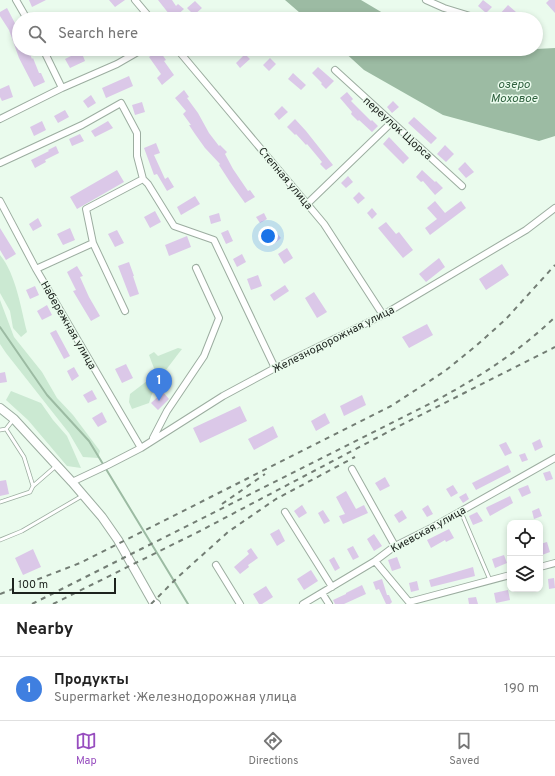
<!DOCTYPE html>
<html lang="en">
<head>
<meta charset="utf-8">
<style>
  body { margin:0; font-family:Overpass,sans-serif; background:#f2f2f2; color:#222 }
  .controls { position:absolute; right:12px; bottom:12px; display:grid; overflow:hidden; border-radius:8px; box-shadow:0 2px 6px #0003 }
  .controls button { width:36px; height:36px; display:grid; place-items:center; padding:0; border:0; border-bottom:1px solid #e0e0e0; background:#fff; color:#222; font:20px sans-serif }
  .scale { position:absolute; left:12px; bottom:10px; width:104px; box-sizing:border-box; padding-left:4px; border:2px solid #1c221d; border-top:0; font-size:11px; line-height:14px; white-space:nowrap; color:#1c221d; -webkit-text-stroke:3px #eafbed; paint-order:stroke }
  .you { position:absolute; left:268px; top:236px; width:14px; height:14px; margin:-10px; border:3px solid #fff; border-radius:50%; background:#1a73e8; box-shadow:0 0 0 6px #1a73e833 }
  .badge { display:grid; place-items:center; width:26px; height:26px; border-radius:50%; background:#974dbf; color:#fff; font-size:13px; font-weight:700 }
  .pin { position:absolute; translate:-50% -33px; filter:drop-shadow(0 1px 2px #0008) }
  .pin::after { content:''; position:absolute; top:21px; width:14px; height:12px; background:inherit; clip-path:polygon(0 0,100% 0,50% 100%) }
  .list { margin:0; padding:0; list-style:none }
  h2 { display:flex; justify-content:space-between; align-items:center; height:52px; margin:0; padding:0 16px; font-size:17px }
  h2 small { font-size:13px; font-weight:400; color:#767676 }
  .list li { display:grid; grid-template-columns:26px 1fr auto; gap:12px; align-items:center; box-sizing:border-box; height:64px; padding:0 16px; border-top:1px solid #e0e0e0 }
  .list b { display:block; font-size:15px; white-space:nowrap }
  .list p { margin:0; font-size:13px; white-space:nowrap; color:#767676 }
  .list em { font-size:13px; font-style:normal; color:#767676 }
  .icon { flex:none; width:22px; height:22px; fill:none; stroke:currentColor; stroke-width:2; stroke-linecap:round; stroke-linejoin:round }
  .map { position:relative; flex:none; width:555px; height:604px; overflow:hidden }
  .search { position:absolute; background:#fff; box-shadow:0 2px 6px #0003; left:12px; right:12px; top:12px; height:44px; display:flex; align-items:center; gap:10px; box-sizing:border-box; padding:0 14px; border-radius:22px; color:#767676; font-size:15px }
  .sheet { height:116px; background:#fff }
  nav { display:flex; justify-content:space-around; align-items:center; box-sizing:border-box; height:56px; border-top:1px solid #e0e0e0; background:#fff; font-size:11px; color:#767676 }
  nav a { display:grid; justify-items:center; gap:2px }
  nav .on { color:#974dbf }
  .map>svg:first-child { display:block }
</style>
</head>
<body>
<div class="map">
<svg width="555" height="604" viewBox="0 0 555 604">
  <rect width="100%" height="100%" fill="#eafbed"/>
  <path fill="#cbe9d2" d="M0,255c16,19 21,54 27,77l-6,5 -8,-9 -3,-17 -10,-18z
    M0,300l14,37 28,35 15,26 16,17 27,36 -2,7 -15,-1 -14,-24 -63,-80 -6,-9z
    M178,348l4,1c-13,17 -27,33 -33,54l-17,6 -3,-7 1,-8 17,-13 8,-10 -6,-16 5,-3 4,4z
    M11,391l30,12 12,17 14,16 14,32 -14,-2 -39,-46 -22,-20z"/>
  <path fill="#9cbba3" d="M285,0h76l32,19h-86z
    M555,48v88l-16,5 -96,-26 -79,-45 -23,-21h147l8,2z"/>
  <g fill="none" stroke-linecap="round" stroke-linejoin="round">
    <path stroke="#9cbba3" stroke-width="2" d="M0,327l47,68 42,46 99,163"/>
  </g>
  <path fill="#dbc8e8" d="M29,0h17l-14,7z
    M109,0h16l-10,7z
    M158,0h14l4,6 2,-2 6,5 -11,10z
    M483,0l9,7 -6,6 -8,-7z
    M549,0h6v13l-9,-10z
    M195,1l7,7 -8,7 -7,-7z
    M508,5l8,7 -6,7h-6l-5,-4z
    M7,8l12,23v18h9l4,10 1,-1 6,15h2l4,9 -11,5 -15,-29 -10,-28 -9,-14v-4z
    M101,49h17l-13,7z
    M159,50l7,10 -2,1 10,14 -12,10 -5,-7 4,-4 -12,-17z
    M81,51l4,10 -15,7 -5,-9z
    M245,54l5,5 -10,9 -4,-5z
    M270,58l6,6 -7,7 -6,-6z
    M318,67l16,14 -8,8 -5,-5 1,-1 -10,-10z
    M293,73l13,12 -5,5 -13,-11z
    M129,76l4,10 -27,12 -4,-10z
    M9,85l4,12 -11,4 -2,-4v-8z
    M184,90l5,7 -2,1 11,15 11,20 10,13 1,-1 7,7 -2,2 8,15 15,22 2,-1 5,7 -10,6 -15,-21 -11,-17 1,-1 -15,-16 -10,-14 -6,-9h2l-8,-11 3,-3 -11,-13z
    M347,92l6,7 -2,2 20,20 1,-1 6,6 -6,6 -13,-12 -1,1 -7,-7 1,-2 -12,-14z
    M91,95l5,8 -8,5 -5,-7z
    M393,101l6,6 -7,6 -5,-6z
    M142,102l3,10 -10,3 -3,-10z
    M282,106l6,6 -9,8 -5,-6z
    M65,110l4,7 -11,6 -4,-7z
    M414,117l23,21 -6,6 -23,-21z
    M295,119l11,12 27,34 -7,5 -6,-6 2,-2 -15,-18 -1,1 -10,-11 -1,1 -8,-8z
    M42,121l4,9 -12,6 -4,-9z
    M108,121l5,7 -18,9 -4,-6z
    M80,134l4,7 -12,5 -3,-7z
    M389,137l20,21 -6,6 -20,-20z
    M156,143l4,10 -6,2 11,24 3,-2 6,10 -7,4 -10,-17 -3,1 -10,-27z
    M445,145l9,9 -8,8 -9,-8z
    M56,146l3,7 -14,7 1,2 -11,6 -4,-8 18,-9 -1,-1z
    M465,162l9,10 -8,6 -8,-9z
    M117,170l7,12 -47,27 -7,-12z
    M422,170l13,12 1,-1 7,7 -8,7 -12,-14 -2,1 -5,-5z
    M348,176l5,6 -7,6 -5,-5z
    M359,192l6,6 -7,6 -5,-6z
    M195,196l5,8 -19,11 -4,-8z
    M435,201l10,12 16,-12 5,7 -36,27 -5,-7 12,-9 -10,-11z
    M372,208l5,6 -5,5 -5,-6z
    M155,211l6,11 -11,6 -6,-11z
    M219,213l2,8 -10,3 -2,-8z
    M264,213l3,6 -7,4 -4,-6z
    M38,218l4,8 -9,5 -4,-7z
    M386,222l10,12 3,-2 14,18 -10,8 -25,-30z
    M0,228l16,26 -10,6 -6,-10z
    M70,228l5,12 -12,5 -6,-11z
    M117,230l7,13 -9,4 -7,-13z
    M228,230l5,11 -7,3 -5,-11z
    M276,232l5,6 -6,5 -5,-7z
    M187,236l4,11 -22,9 -4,-11z
    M287,248l6,10 -9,6 -6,-10z
    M242,254l4,8 -9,5 -4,-8z
    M439,258l6,9 -19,15 -7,-8z
    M129,262l5,14h-1l6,18 -9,3 -12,-31z
    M502,264l7,11 -23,15 -7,-11z
    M77,266l6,10 -3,1 9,20 11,19 -9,5 -18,-30 3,-1 -9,-18z
    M258,275l4,11 -11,4 -4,-11z
    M285,285l4,6 -15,10 -4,-6z
    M35,286l4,9 -9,4 -4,-9z
    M314,292l13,20 -10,6 -12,-20z
    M47,305l5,10 -10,5 -5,-9z
    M427,324l6,11 -24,13 -7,-11z
    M56,330l14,26 -6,3 -14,-26z
    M126,364l7,14 -11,5 -7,-14z
    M74,367l5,9 -7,5 -5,-10z
    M5,372l2,10 -7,1v-10z
    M92,390l5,9 -9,4 -5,-8z
    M163,392l6,7 -11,11 -7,-7z
    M362,395l4,10 -22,11 -4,-10z
    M240,406l7,15 -47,22 -7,-15z
    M102,412l5,10 -9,5 -6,-9z
    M325,413l5,10 -14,8 -5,-10z
    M273,426l5,11 -24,13 -6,-11z
    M540,439l3,8 -8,4 -3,-8z
    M506,442l6,11 -7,3 -6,-11z
    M525,453l3,7 -6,2 -3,-7z
    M508,465l3,7 -35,18 -4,-7z
    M550,471l3,8 -7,2 -3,-8z
    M385,477l5,9 -10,5 -5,-8z
    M6,480l3,14 -9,2v-15z
    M453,485l5,8 -7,4 -5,-8z
    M528,485l3,8 -9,4 -4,-8z
    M346,491l10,18 8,-4 4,8 -25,11 -4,-8 6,-2 -9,-17z
    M466,493l3,6 -6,4 -4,-6z
    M510,496l3,7 -23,13 -4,-8 1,-1z
    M302,505l5,8 -8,5 -5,-7z
    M428,505l5,9 -6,3 -5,-8z
    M539,508l3,8 -8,3 -2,-8z
    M323,510l7,11 -6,3 -6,-11z
    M402,510l5,8 -8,5 -5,-8z
    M477,512l6,9 -10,4 -4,-9z
    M279,529l6,12 -8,5 -7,-12z
    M449,529l5,9 -8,4 -1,-2 -14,8 -4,-8z
    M374,534l8,12 -8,5 -7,-12z
    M547,542l3,10 -8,3 -2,-11z
    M353,546l6,11 -6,3 -6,-11z
    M251,548l7,10 -10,7 1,2 -9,7 -6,-7 15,-13 -2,-3z
    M33,549l8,18 -18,8 -8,-17z
    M504,555l3,8 -12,5 -3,-9z
    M334,557l6,11 -5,3 -6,-11z
    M397,557l4,11 -9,3 -4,-11z
    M473,567l2,9 -44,11 -2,-7z
    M311,570l7,11 -14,9 -7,-11z
    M554,578l1,10 -6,1 -1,-10z
    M382,579l5,16h2l3,7 -2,2h-4l-7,-15 -3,1 -3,-8z
    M417,581l2,9 -8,2 -2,-9z
    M362,585l4,9 -22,10h-9l-2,-4 13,-6v-1z
    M266,586l7,11 -11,7h-3l-6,-10z
    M508,590l2,10 -14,3 -2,-10z
    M476,597l2,7h-9l-1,-6z"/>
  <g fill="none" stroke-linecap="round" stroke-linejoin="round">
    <g stroke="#9cada0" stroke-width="4.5">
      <path id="service" d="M6,429l7,-9
        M0,430l6,-1 18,28 9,29 -3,6 -30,10
        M33,486l23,-20
        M461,512l29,68
        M0,540l22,-9 60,-35"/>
    </g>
    <g stroke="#9cada0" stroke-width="8">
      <path id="minor" d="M16,0l11,19
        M135,0l16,19
        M426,0l18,8 36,11
        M43,49l19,39
        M177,49l147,175 59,91
        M335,70l127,116
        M0,119l62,-31 55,-24 26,-15
        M0,163l82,-38 39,-22 16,30v23l6,23 5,5 26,42 40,14 61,128
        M0,201l36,68 105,179
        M307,204l85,-82
        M93,243l-7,-34 57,-30
        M36,269l57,-26 32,68
        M153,438l14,-27 37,-55 15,-38 -23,-50
        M352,469l43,77
        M72,482l36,-17 33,-17 82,-52 52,-28 108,-53 143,-85 29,-22
        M285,512l47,75
        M375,561l34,41 101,-27
        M216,565l24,39
        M540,567l15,-4
        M322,593l7,11
        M303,604l72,-43 20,-15 38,-19 122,-69"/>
    </g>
    <g stroke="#9cada0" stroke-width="10">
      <path id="secondary" d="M0,408l14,11 58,63 30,35 16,23 35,62 3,2"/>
    </g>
    <use href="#service" stroke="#fff" stroke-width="3"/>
    <use href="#minor" stroke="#fff" stroke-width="6"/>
    <use href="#secondary" stroke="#fff" stroke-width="8"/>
    <path stroke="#737d74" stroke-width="2" stroke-dasharray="5 5" stroke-linecap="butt" d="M222,504l43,-30
      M0,594l80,-31 311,-157 54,-35 32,-26 29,-26 49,-54
      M32,604l403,-203c43,-23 85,-50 120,-84
      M53,604l147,-73 205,-108 150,-76
      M151,604l28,-28 49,-44 48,-33 79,-42"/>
  </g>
  <g text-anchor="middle" stroke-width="3" stroke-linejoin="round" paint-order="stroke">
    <g font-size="11" fill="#1c221d" stroke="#eafbed">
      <text transform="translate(398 128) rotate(42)" y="4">переулок Щорса</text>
      <text transform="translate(286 178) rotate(50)" y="4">Степная улица</text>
      <text transform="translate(69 325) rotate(60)" y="4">Набережная улица</text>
      <text transform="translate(333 339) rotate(-27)" y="4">Железнодорожная улица</text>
      <text transform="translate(428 529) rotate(-29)" y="4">Киевская улица</text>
    </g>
    <g font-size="12" font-style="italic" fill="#326341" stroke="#eafbed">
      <text x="514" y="88">озеро<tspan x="514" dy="14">Моховое</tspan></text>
    </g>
  </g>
</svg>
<div class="controls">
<button><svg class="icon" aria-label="locate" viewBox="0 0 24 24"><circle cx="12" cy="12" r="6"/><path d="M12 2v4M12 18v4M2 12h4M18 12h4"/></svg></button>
<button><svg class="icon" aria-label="layers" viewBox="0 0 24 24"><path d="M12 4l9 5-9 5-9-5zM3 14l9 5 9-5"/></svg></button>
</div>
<div class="scale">100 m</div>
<div class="you"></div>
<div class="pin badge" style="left:159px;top:401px;background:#3f7fe0">1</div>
<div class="search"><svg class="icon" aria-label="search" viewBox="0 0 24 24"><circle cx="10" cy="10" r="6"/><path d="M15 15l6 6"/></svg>Search here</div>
</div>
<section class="sheet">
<h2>Nearby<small></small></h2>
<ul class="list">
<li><span class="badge" style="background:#3f7fe0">1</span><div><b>Продукты</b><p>Supermarket · Железнодорожная улица</p></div><em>190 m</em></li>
</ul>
</section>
<nav>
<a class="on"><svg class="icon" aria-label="map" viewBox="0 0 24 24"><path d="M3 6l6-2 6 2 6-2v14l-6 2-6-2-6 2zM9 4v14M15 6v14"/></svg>Map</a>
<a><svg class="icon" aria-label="directions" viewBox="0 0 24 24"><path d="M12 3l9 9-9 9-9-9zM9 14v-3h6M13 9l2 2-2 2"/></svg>Directions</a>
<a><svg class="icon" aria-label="saved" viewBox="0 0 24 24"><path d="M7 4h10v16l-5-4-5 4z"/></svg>Saved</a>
</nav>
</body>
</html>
